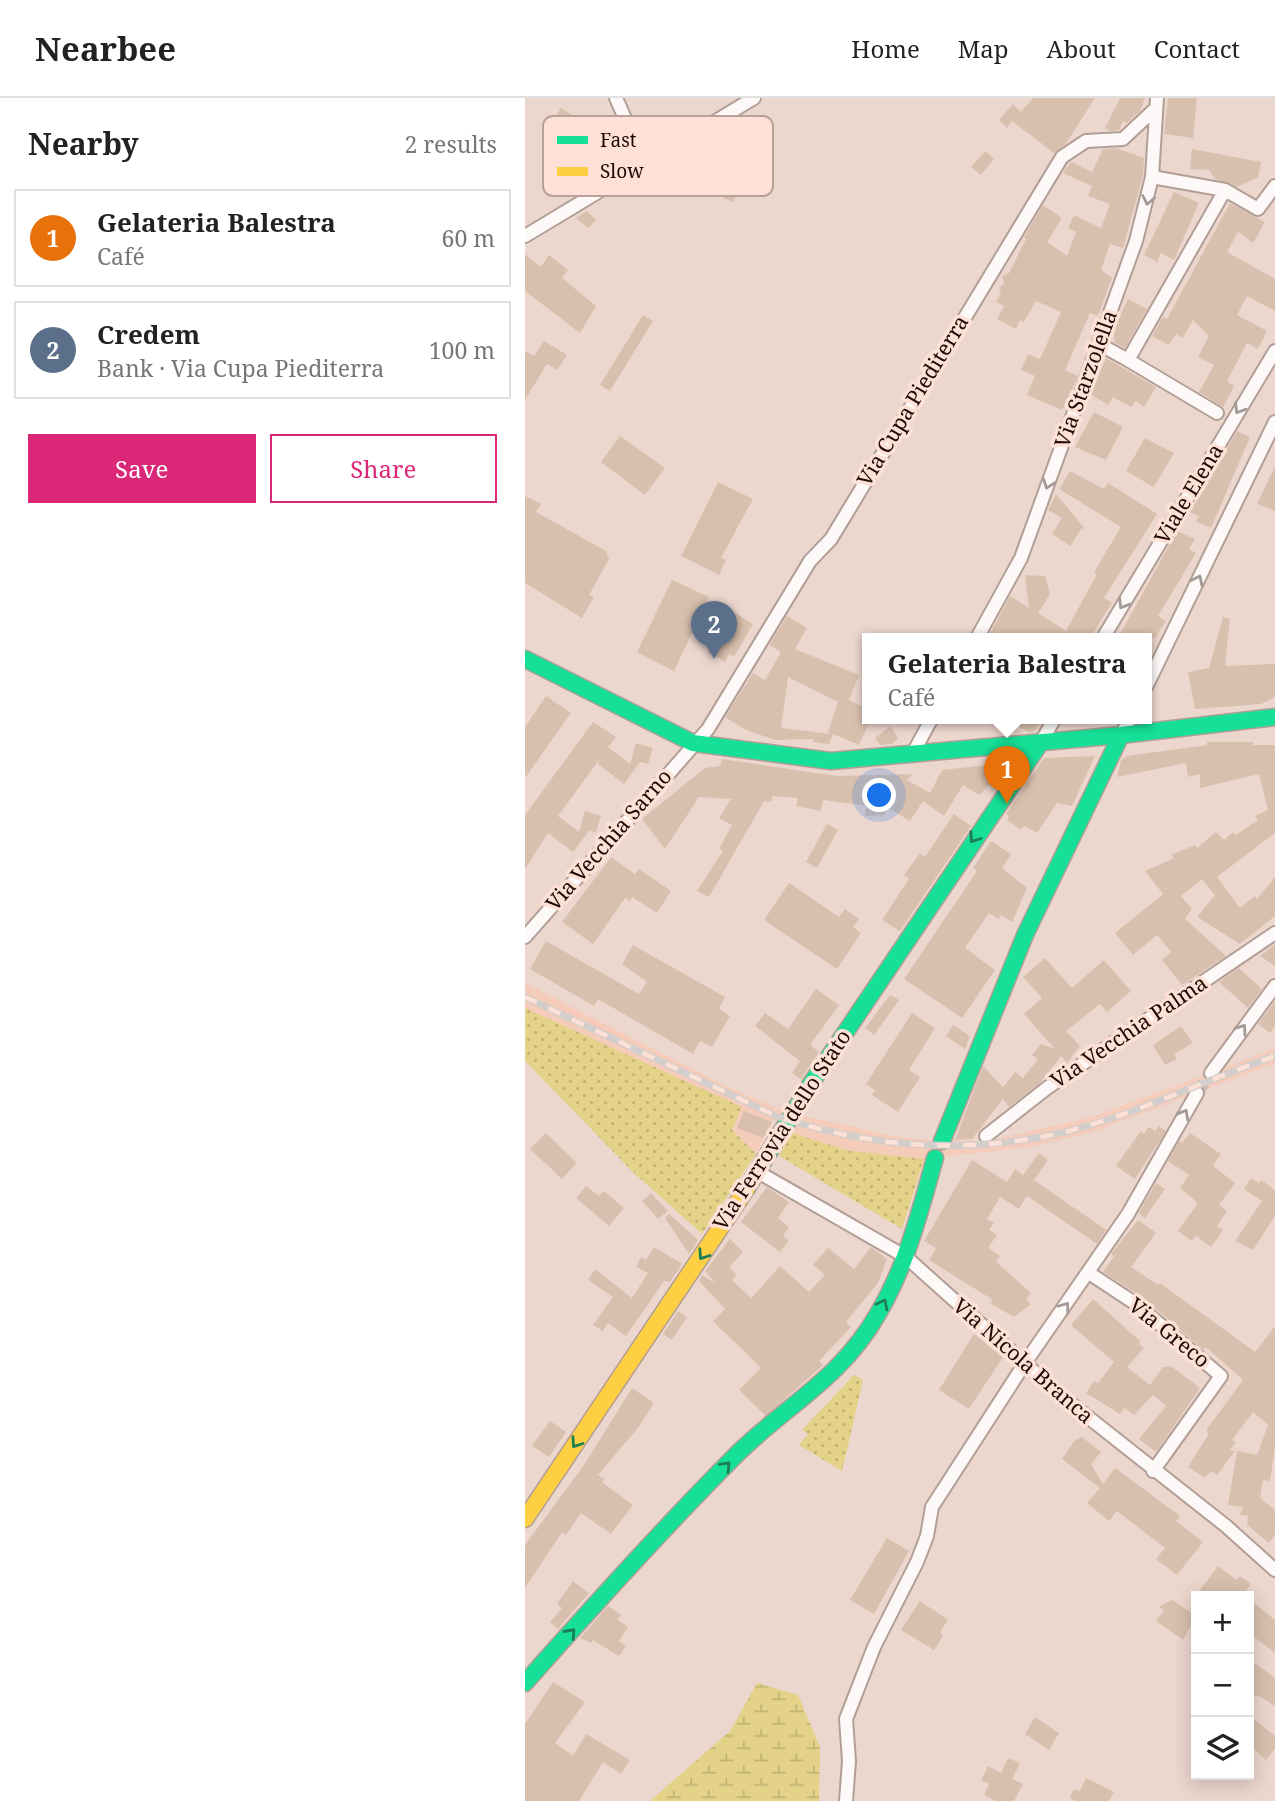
<!DOCTYPE html>
<html lang="en">
<head>
<meta charset="utf-8">
<style>
  body { margin:0; font-family:"Noto Serif",serif; background:#f6f6f6; color:#222 }
  .controls { position:absolute; right:21px; bottom:21px; display:grid; overflow:hidden; border-radius:0px; box-shadow:0 4px 18px #0003 }
  .controls button { width:63px; height:63px; display:grid; place-items:center; padding:0; border:0; border-bottom:2px solid #e0e0e0; background:#fff; color:#222; font:35px sans-serif }
  .you { position:absolute; left:355px; top:698px; width:24px; height:24px; margin:-18px; border:5px solid #fff; border-radius:50%; background:#1a73e8; box-shadow:0 0 0 10px #1a73e833 }
  .badge { display:grid; place-items:center; width:46px; height:46px; border-radius:50%; background:#db2777; color:#fff; font-size:23px; font-weight:700 }
  .pin { position:absolute; translate:-50% -58px; filter:drop-shadow(0 2px 4px #0008) }
  .pin::after { content:''; position:absolute; top:37px; width:24px; height:21px; background:inherit; clip-path:polygon(0 0,100% 0,50% 100%) }
  .popup { position:absolute; left:337px; top:535px; width:290px; height:91px; box-sizing:border-box; display:grid; place-content:center; border-radius:0px; background:#fff; filter:drop-shadow(0 2px 5px #0005); font-size:23px; white-space:nowrap; color:#767676 }
  .popup b { font-size:26px; color:#222 }
  .popup::after { content:''; position:absolute; left:50%; top:100%; margin-left:-14px; border:14px solid transparent; border-top-color:#fff }
  .list { margin:0; padding:0; list-style:none }
  h2 { display:flex; justify-content:space-between; align-items:center; height:91px; margin:0; padding:0 28px; font-size:30px }
  h2 small { font-size:23px; font-weight:400; color:#767676 }
  .list li { display:grid; grid-template-columns:46px 1fr auto; gap:21px; align-items:center; box-sizing:border-box; height:98px; margin:0 14px 14px; padding:0 14px; border:2px solid #e0e0e0; border-radius:0px }
  .list b { display:block; font-size:26px; white-space:nowrap }
  .list p { margin:0; font-size:23px; white-space:nowrap; color:#767676 }
  .list em { font-size:23px; font-style:normal; color:#767676 }
  .actions { display:flex; gap:14px; padding:21px 28px }
  .actions a { flex:1; padding:16px 0; border:2px solid #db2777; border-radius:0px; text-align:center; font-size:24px; color:#db2777 }
  .actions .main { background:#db2777; color:#fff }
  .icon { flex:none; width:38px; height:38px; fill:none; stroke:currentColor; stroke-width:2; stroke-linecap:round; stroke-linejoin:round }
  .map { position:relative; flex:none; width:750px; height:1703px; overflow:hidden }
  header { display:flex; align-items:center; gap:42px; box-sizing:border-box; height:98px; padding:0 35px; background:#fff; border-bottom:2px solid #e0e0e0 }
  header strong { font-size:33px }
  nav { display:flex; gap:38px; margin-inline-start:auto; font-size:24px }
  main { display:flex }
  aside { flex:1; background:#fff }
  .map>svg:first-child { display:block }
</style>
</head>
<body>
<header>
<strong>Nearbee</strong>
<nav><a>Home</a><a>Map</a><a>About</a><a>Contact</a></nav>
</header>
<main>
<aside>
<h2>Nearby<small>2 results</small></h2>
<ul class="list">
<li><span class="badge" style="background:#e8710a">1</span><div><b>Gelateria Balestra</b><p>Café</p></div><em>60 m</em></li>
<li><span class="badge" style="background:#5c6f8a">2</span><div><b>Credem</b><p>Bank · Via Cupa Piediterra</p></div><em>100 m</em></li>
</ul>
<div class="actions"><a class="main">Save</a><a>Share</a></div>
</aside>
<div class="map">
<svg width="750" height="1703" viewBox="0 0 750 1703">
  <defs>
    <pattern id="grass-dots" width="8" height="8" patternUnits="userSpaceOnUse" patternTransform="scale(1.75)"><rect width="8" height="8" fill="#e3d288"/><path d="M2 2h.1M6 6h.1" fill="none" stroke="#c2b374" stroke-width="1.8" stroke-linecap="round"/></pattern>
    <pattern id="wetland-marsh" width="20" height="14" patternUnits="userSpaceOnUse" patternTransform="scale(1.75)"><rect width="20" height="14" fill="#e3d288"/><path d="M1 5h8M5 5V1M11 12h8M15 12V8" fill="none" stroke="#c2b374"/></pattern>
  </defs>
  <rect width="100%" height="100%" fill="#ecd7ce"/>
  <path fill="#f5cbba" d="M0,885l201,103 58,25 -6,10 -5,-2 -17,35 -24,-24 10,-23 -217,-99z
    M750,951v14l-185,70 -62,14 -104,12 -37,-2 -37,-6 -58,-18 12,-17 90,20 35,4 59,1 104,-24z"/>
  <path fill="url(#grass-dots)" d="M0,910l217,99 -10,23 24,24 -54,80 -68,-61 -109,-112z
    M267,1035l58,18 74,8 -22,70 -123,-73z
    M329,1277l9,5 -21,91 -43,-26 9,-11 -6,-4z"/>
  <path fill="url(#wetland-marsh)" d="M232,1585l41,12 22,52 -1,54h-169l80,-70z"/>
  <path fill="#d9c0ae" fill-rule="evenodd" d="M508,0h62l-30,47 -11,8 -42,-32 -5,7 -8,-8 14,-16 8,8z
    M595,0h25l-5,13 -13,12 -4,-2 -4,9 -8,1 -6,-3z
    M643,0h29l-4,40 -29,-4z
    M36,10l24,15 -22,35 -16,-10 10,-15 -9,-5z
    M591,50l28,10 -1,18 -20,72 -13,-4 -9,26 11,8 -14,38 -8,-3 -25,57 13,6 -16,34 -35,-15 8,-19 -14,-6 7,-16 12,5 21,-47 -25,-11 -12,21 -4,-2 -4,9 -19,-10 7,-13 -8,-4 5,-9 -2,-5 5,-4 -2,-8 7,-3 17,-34 -2,-2 19,-32 19,13 -15,24 20,14 9,-24 -8,-4 6,-13 27,13 9,-24 -22,-8 4,-10 -29,-13 8,-11 21,10 11,-23z
    M667,51l69,13 -3,15 -21,10 -22,-8 -6,-9 -19,-1z
    M460,53l9,8 -13,16 -10,-8z
    M208,76l10,5 -10,23 -10,-4z
    M649,94l25,11 -25,57 -13,-7 -4,9 -13,-7z
    M705,105l35,19 -12,21 -15,-11 -11,20 48,27v32l-28,-15 -10,19 30,16 -9,18 -11,-6 -20,38 7,5 -11,21 -24,-15 15,-27 -16,-8 11,-21 -16,-16 -10,18 -7,-4 -7,11 -17,-9 11,-19 4,2z
    M62,113l9,9 -8,8 -12,-10z
    M0,156l16,13 8,-12 19,15 -6,8 34,28 -16,27 -55,-42z
    M603,201l19,10 -22,39 -10,-5 -2,-12z
    M118,217l10,6 -43,70 -10,-6z
    M19,243l23,14 -10,15 -10,-6 -22,36v-49l9,5z
    M581,260l50,29 -12,20 -9,-6 -4,6 -18,-10 -5,8 -18,-11z
    M569,314l29,15 -17,33 -31,-13z
    M712,333l13,6 -39,91 -15,-6 3,-6 -9,-4z
    M95,338l45,32 -20,27 -44,-33z
    M620,340l29,15 -20,34 -28,-16z
    M750,368v45l-18,-7z
    M545,373l34,18 4,-6 49,31 -53,84 8,5 -22,35h-96l-5,-3 21,-39 19,12 -4,-33 20,1 5,18 -12,19 28,18 31,-57 -3,-2 27,-45 -62,-38z
    M193,384l35,17 -32,59 5,2 -7,15 -38,-19z
    M531,396l29,35 -3,-1 -12,18 -18,-12 10,-16 -14,-8z
    M0,398l16,8 -5,8 70,39 3,8 -20,36 5,2 -12,21 -57,-35z
    M652,433l18,8 -6,10 7,4 -38,63 8,5 -11,17h-37z
    M147,482l37,17 -35,74 -37,-19z
    M207,513l21,13 -19,33 -5,-3 -4,8 -17,-10z
    M262,518l20,12 -12,21 64,26 -10,25 18,9v9h4l-12,27 -26,-11 -4,10 -16,-2v-3l-38,1 -29,-10 -21,-13 28,-44 12,7 16,-28 -12,-7zM263,579l50,25 -10,30 4,2 -51,-6z
    M698,519l7,2 -5,47 50,-2v33l-14,7 -66,5 -7,-37 21,-4z
    M21,598l25,17 -46,65v-51z
    M481,620h36l-8,13 -6,1z
    M68,624l23,15 -8,10 22,17 6,-21 17,5 -5,16 -8,-2 -16,22 -26,-20 1,-4 -41,56 21,16 6,-21 16,5 -5,16 -7,-1 -16,21 -25,-19 -23,36v-54z
    M366,628l7,13 -6,5 -12,1 -5,-7z
    M682,644h46v3h22v88l-58,44 23,31 15,-12 2,3 18,-22v39l-35,28 -43,-27 18,-22 -13,-16 -21,17 11,13 -7,10 41,37 -44,29 -20,-25 9,-8 -14,-17 -24,20 -18,-22 48,-39 -18,-23 29,-13 -3,-3 24,-10 2,3 19,-16 8,8 9,-8 3,3 22,-15 -3,-4 13,-6 -9,-36 -59,14v-14l-12,3 -2,-14 -69,14 4,-17 6,-4 80,-11z
    M570,658l-23,50 -15,-3 -20,30 -13,-7 -3,4 -14,-10 2,-4 -3,-2 38,-56z
    M197,661l115,17 75,-2 -5,6 23,13 12,-23 63,-7 6,3 -13,19 -4,-5 -15,15 -16,-10 -19,31 -21,-15 -13,20 -25,-15v9l-20,1 1,-10 -43,-6 -2,11 -25,-5 2,-8 -25,-2 -2,6 -7,-1 -55,96 -12,-6 26,-40 -4,-2 13,-24 -13,-7 12,-19 -32,-2 -34,52 -23,-30 63,-51 15,-2z
    M429,716l17,12 -71,105 -18,-11 27,-41 -5,-4 16,-22 5,4z
    M302,726l11,6 -21,38 -11,-6z
    M466,743l20,13 -9,14 25,20 -15,34 -11,-7 -3,4 -9,-6 -24,35 30,22 -33,48 -58,-39 73,-108 -4,-3z
    M86,759l24,17 4,-5 32,22 -14,22 -25,-16 -2,4 -5,-3 -32,46 -31,-22z
    M264,785l50,34 6,-8 14,10 -6,8 8,6 -24,36 -73,-49z
    M21,843l93,53 8,-12 -25,-18 11,-19 92,52 -6,12 11,7 -18,31 -12,-6 -7,13 -95,-55 -4,7 -64,-37z
    M750,846v22l-15,-10z
    M520,860l27,30 32,-28 27,31 -24,21 -7,-8 -34,27 14,15 -13,17 -6,-7 -21,27 -31,24 -6,-8 -31,40 -17,1 28,-74 20,21 12,-15 8,6 15,-19 -6,-4 9,-11 14,5 -31,-35 18,-16 -19,-21z
    M714,870l23,21 -14,19 -29,-26z
    M291,891l23,16 -29,40 9,7 -18,27 -9,-6 8,-12 -45,-35 10,-13 23,16z
    M365,897l9,5 -25,35 -9,-7z
    M750,903v25l-5,7 -12,-9z
    M387,915l23,15 -26,42 11,7 -22,35 -26,-17 3,-5 -9,-6z
    M428,927l17,11 -5,13 -19,-13z
    M656,928l12,17 -19,11 3,5 -12,6 -12,-20z
    M219,1013l28,11 -9,16 -26,-10z
    M634,1028l7,5 -31,48 -19,-13 25,-35 3,3 5,-7 6,4z
    M21,1035l31,30 -15,16 -32,-30z
    M665,1035l31,21 -8,12 22,17 -16,22 8,6 -10,15 6,4 -12,17 -15,-11 -4,5 -14,-10 20,-28 -18,-15 9,-13 -21,-14 11,-20 3,2z
    M514,1055l9,7 -14,20 72,50 -9,14 -70,-48 -8,13 -19,-12 -13,22 7,4 -5,7 8,5 -9,13 12,8 -4,6 35,31 -5,7 5,4 -17,13 -24,-14 3,-3 -64,-40 7,-12 -12,-7 48,-81 35,22 8,-13 8,6z
    M726,1080l8,5 2,-3 14,10v26l-22,34 -18,-9 27,-40 -18,-12z
    M631,1085l9,6 -20,29 -6,-5z
    M61,1088l13,10 5,-5 20,17 -15,18 -33,-28z
    M242,1089l22,15 -11,16 11,9 -6,9 6,4 -9,12 -39,-30z
    M126,1095l17,18 -10,8 -16,-18z
    M144,1116l29,26 -9,14 -24,-36z
    M613,1122l18,13 -25,34 27,18 2,-2 95,69 20,-26v121l-5,34 -7,-1 -3,18 15,12v25l-6,8 -22,-18 1,-9 -8,-1 3,-8 -15,-2 9,-54 20,4 11,-30 -15,-13 -21,28 4,2 -6,8 5,1 -18,24 -6,-4 -6,7 -17,-11 20,-32 -1,-6 36,-49 -37,-33 -2,3 -62,-53 -39,-25 11,-16 -3,-2z
    M205,1141l13,13 -14,15 8,8 -5,5 19,18 29,-32 29,26 16,-17 -12,-10 15,-17 26,21 17,-22 16,12 -9,24 -32,39 5,5 -32,34 4,4 -57,51 -27,-26 22,-22 -48,-47 12,-12 -26,-28 3,-6 13,8 -10,-12z
    M129,1149l28,17 -12,18 -6,-1 -38,55 -18,-13 -5,8 -10,-6 20,-28 -25,-17 7,-11 37,29 16,-25 -12,-6 5,-10 5,3z
    M568,1201l48,43 -2,2 5,4 -17,19 23,18 13,-18 8,-1 29,22 -44,64 -17,-13 27,-33 -13,-11 -19,20 -10,-7 -4,6 -34,-21 8,-12 4,2 16,-21 -43,-37z
    M153,1213l9,6 -15,23 -9,-6z
    M449,1236l29,23 -34,52 -30,-19z
    M107,1290l22,15 -16,25 -40,47 7,4 -3,3 31,23 -22,29 -30,-21 -15,22 -4,-3 -37,56v-43l59,-80z
    M25,1323l16,11 -17,25 -17,-11z
    M557,1339l19,15 -10,12 12,20 12,-16 65,48 -4,5 27,21 -26,33 -21,-16 9,-11 -48,-37 -8,10 -22,-18 13,-15 -38,-29 12,-18z
    M362,1440l22,13 -35,63 -24,-14z
    M693,1468l19,14 3,-4 11,8 -9,12h-34l-8,-6z
    M48,1483l16,12 -31,36 -8,-7 12,-14 -5,-4z
    M724,1501l26,21v33l-26,-20z
    M647,1502l24,16 -13,24 -27,-19 8,-10 -5,-4z
    M395,1503l28,19 -8,12 3,4 -9,14 -33,-20z
    M83,1508l13,9 -4,4 11,8 -9,14 7,5 -7,10 -26,-16 -2,3 -11,-5z
    M724,1561l26,19v28l-16,-10 -10,1z
    M28,1584l32,20 -30,41 18,13 13,-22 44,26 -9,14 -18,-12 -24,39h-54v-77z
    M724,1617l26,21v13l-9,11 -17,-15z
    M510,1619l24,16 -10,17 -24,-16z
    M483,1660l12,5 -8,16 11,5 -9,17h-19l-11,-6 5,-11 -8,-4 7,-14 13,7z
    M561,1680l28,14 -5,9h-34l-5,-3 4,-9 6,2z"/>
  <g fill="none" stroke-linecap="round" stroke-linejoin="round">
    <path stroke="#cdb8af" stroke-width="12" stroke-dasharray="12 6" stroke-linecap="butt" d="M672,995l14,-20"/>
    <g stroke="#b39e95" stroke-width="16">
      <path id="street" d="M91,0l29,66
        M627,79l73,13 -97,170 89,53
        M700,92l33,19 17,-23
        M0,138l229,-138
        M574,246l29,16
        M452,540l44,-80 115,-317 16,-64 5,-79
        M578,540l172,-287
        M622,587l128,-263
        M596,637l10,-17
        M516,644l14,-24
        M388,655l19,-35
        M0,839l183,-208 102,-168 21,-22 231,-382 24,-16 37,-2 33,-31
        M686,975l64,-87
        M461,1038l61,-48 228,-155
        M233,1074l148,85 154,138 166,131 49,44
        M564,1175l47,31 85,72 -68,95
        M321,1703l3,-40 -3,-42 28,-72 43,-85 10,-26 5,-29 93,-144 103,-149 69,-121"/>
    </g>
    <g stroke="#b39e95" stroke-width="19">
      <path id="fast" d="M0,561l168,84 138,18 290,-26 154,-18
        M417,1043l83,-206 96,-200
        M222,1090l65,-106 229,-340
        M0,1585c69,-78 139,-156 213,-230 50,-49 104,-75 141,-141 28,-48 41,-101 56,-154"/>
    </g>
    <g stroke="#b39e95" stroke-width="19">
      <path id="slow" d="M0,1421l222,-331"/>
    </g>
    <use href="#street" stroke="#fcf9f8" stroke-width="12"/>
    <use href="#fast" stroke="#16e098" stroke-width="16"/>
    <use href="#slow" stroke="#ffcf43" stroke-width="16"/>
    <g stroke="#d3cdcb" stroke-width="7">
      <path id="rail" d="M0,899l251,119c95,32 191,39 289,16 72,-18 140,-52 210,-76"/>
    </g>
    <use href="#rail" stroke="#fde1d6" stroke-width="4.5" stroke-dasharray="13" stroke-linecap="butt"/>
  </g>
  <defs><path id="oneway-chevron" d="M-2-3.5L2.5 0L-2 3.5" fill="none" stroke-width="1.6" stroke-linecap="round" stroke-linejoin="round" transform="scale(1.75)"/></defs>
  <g stroke="#a39996">
    <use href="#oneway-chevron" transform="translate(623 102) rotate(101)"/>
    <use href="#oneway-chevron" transform="translate(714 311) rotate(121)"/>
    <use href="#oneway-chevron" transform="translate(523 386) rotate(110)"/>
    <use href="#oneway-chevron" transform="translate(673 482) rotate(-64)"/>
    <use href="#oneway-chevron" transform="translate(598 506) rotate(121)"/>
    <use href="#oneway-chevron" transform="translate(717 931) rotate(-55)"/>
    <use href="#oneway-chevron" transform="translate(659 1016) rotate(-61)"/>
    <use href="#oneway-chevron" transform="translate(540 1209) rotate(-54)"/>
  </g>
  <g stroke="#1a7f54">
    <use href="#oneway-chevron" transform="translate(449 740) rotate(124)"/>
    <use href="#oneway-chevron" transform="translate(178 1157) rotate(124)"/>
    <use href="#oneway-chevron" transform="translate(358 1206) rotate(-63)"/>
    <use href="#oneway-chevron" transform="translate(51 1345) rotate(124)"/>
    <use href="#oneway-chevron" transform="translate(201 1368) rotate(-46)"/>
    <use href="#oneway-chevron" transform="translate(46 1535) rotate(-48)"/>
  </g>
  <g text-anchor="middle" stroke-width="7" stroke-linejoin="round" paint-order="stroke">
    <g font-size="21" fill="#1e0802" stroke="#fde1d6">
      <text transform="translate(561 281) rotate(-70)" y="7">Via Starzolella</text>
      <text transform="translate(388 303) rotate(-59)" y="7">Via Cupa Piediterra</text>
      <text transform="translate(664 396) rotate(-59)" y="7">Viale Elena</text>
      <text transform="translate(84 742) rotate(-49)" y="7">Via Vecchia Sarno</text>
      <text transform="translate(604 934) rotate(-34)" y="7">Via Vecchia Palma</text>
      <text transform="translate(257 1032) rotate(-57)" y="7">Via Ferrovia dello Stato</text>
      <text transform="translate(644 1235) rotate(39)" y="7">Via Greco</text>
      <text transform="translate(498 1263) rotate(41)" y="7">Via Nicola Branca</text>
    </g>
  </g>
  <rect x="18" y="18" width="230" height="80" rx="10" fill="#fde1d6" stroke="#baa096" stroke-width="2"/>
  <rect x="32" y="38" width="31" height="8" fill="#16e098"/>
  <rect x="32" y="69" width="31" height="9" fill="#ffcf43"/>
  <g font-size="19" fill="#1e0802">
    <text x="75" y="49">Fast</text>
    <text x="75" y="80">Slow</text>
  </g>
</svg>
<div class="controls">
<button>+</button>
<button>−</button>
<button><svg class="icon" aria-label="layers" viewBox="0 0 24 24"><path d="M12 4l9 5-9 5-9-5zM3 14l9 5 9-5"/></svg></button>
</div>
<div class="you"></div>
<div class="pin badge" style="left:482px;top:706px;background:#e8710a">1</div>
<div class="popup"><b>Gelateria Balestra</b>Café</div>
<div class="pin badge" style="left:189px;top:561px;background:#5c6f8a">2</div>
</div>
</main>
</body>
</html>
